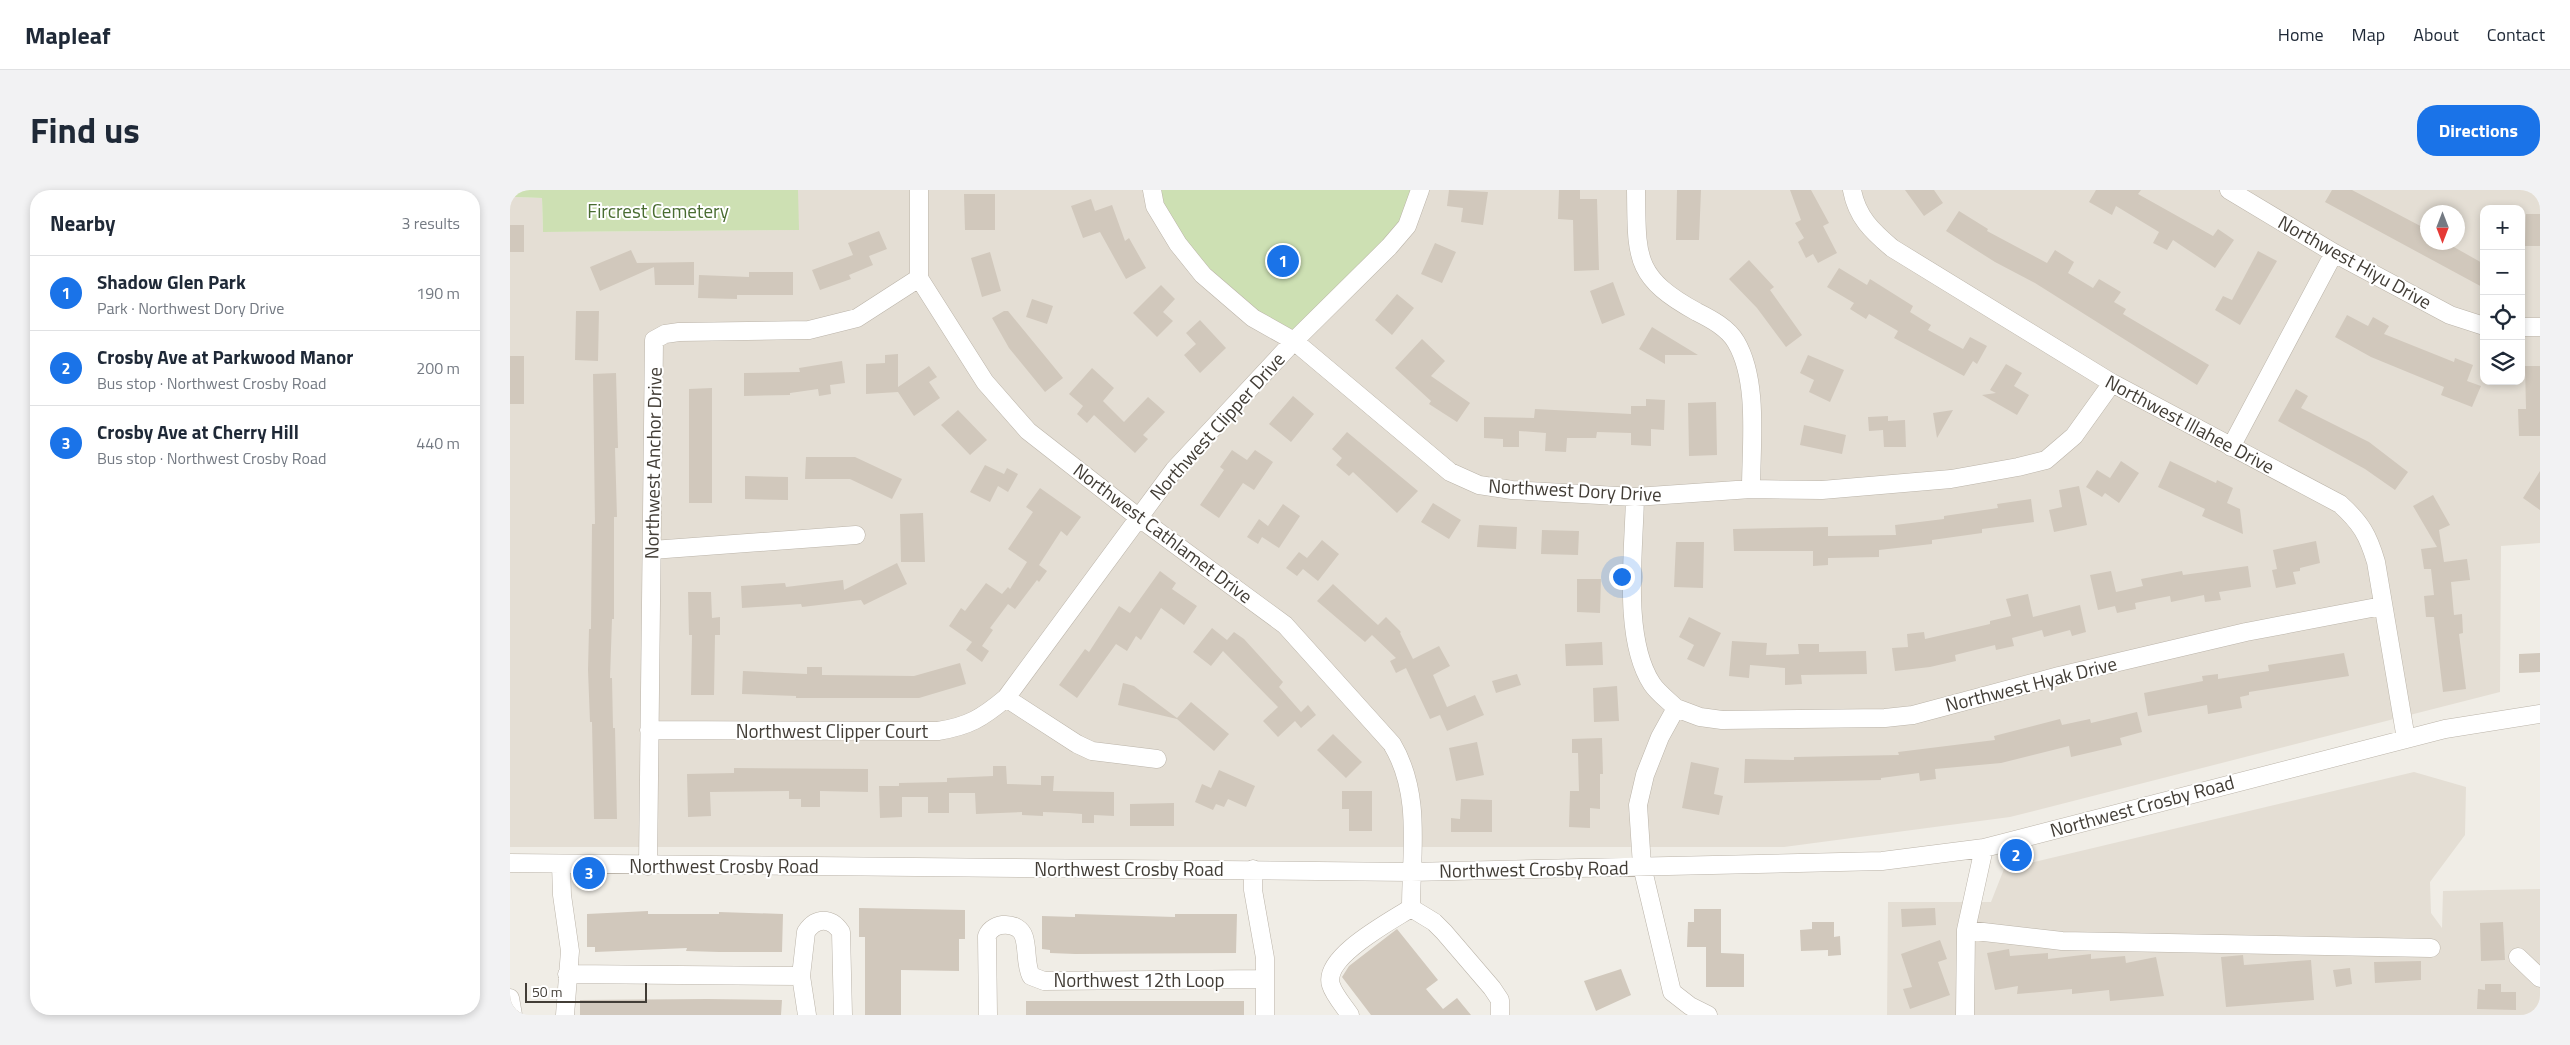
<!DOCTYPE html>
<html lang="en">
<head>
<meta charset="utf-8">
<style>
  body { margin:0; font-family:"Titillium Web",sans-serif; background:#f2f2f3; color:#1f2937 }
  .controls { position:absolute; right:15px; top:15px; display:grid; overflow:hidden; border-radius:10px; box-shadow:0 2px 8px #0003 }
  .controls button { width:45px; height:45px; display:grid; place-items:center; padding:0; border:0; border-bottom:1px solid #e0e1e3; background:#fff; color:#1f2937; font:25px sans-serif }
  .compass { position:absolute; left:1910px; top:15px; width:45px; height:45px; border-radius:50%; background:#fff; box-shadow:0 2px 8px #0003; rotate:180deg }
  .scale { position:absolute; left:15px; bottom:12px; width:122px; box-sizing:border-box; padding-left:5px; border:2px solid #423d36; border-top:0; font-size:14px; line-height:18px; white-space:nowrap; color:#423d36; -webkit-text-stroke:4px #fff; paint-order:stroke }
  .you { position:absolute; left:1111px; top:386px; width:18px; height:18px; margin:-12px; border:4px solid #fff; border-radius:50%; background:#1a73e8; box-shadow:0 0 0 8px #1a73e833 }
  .badge { display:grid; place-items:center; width:32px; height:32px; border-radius:50%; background:#1a73e8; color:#fff; font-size:16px; font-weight:700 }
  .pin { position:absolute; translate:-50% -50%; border:2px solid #fff; box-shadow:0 1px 5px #0006 }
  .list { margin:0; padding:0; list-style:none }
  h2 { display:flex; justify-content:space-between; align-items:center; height:65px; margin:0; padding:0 20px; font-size:21px }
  h2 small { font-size:16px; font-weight:400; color:#747a83 }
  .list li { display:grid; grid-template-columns:32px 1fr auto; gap:15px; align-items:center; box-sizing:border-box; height:75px; padding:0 20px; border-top:1px solid #e0e1e3 }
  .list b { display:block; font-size:19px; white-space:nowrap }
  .list p { margin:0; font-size:16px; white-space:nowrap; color:#747a83 }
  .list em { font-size:16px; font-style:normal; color:#747a83 }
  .icon { flex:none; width:28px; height:28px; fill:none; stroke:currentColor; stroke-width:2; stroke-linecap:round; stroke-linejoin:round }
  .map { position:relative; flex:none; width:2030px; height:825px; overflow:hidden; border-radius:20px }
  header { display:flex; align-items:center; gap:30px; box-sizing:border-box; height:70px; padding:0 25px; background:#fff; border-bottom:1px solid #e0e1e3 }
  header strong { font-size:24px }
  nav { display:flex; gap:28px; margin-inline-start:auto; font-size:18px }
  .intro { display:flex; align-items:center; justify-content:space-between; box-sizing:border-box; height:120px; padding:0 30px }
  h1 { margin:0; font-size:35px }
  .button { padding:12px 22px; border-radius:20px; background:#1a73e8; color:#fff; font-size:18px; font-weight:700 }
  main { display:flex; gap:30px; padding:0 30px }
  aside { flex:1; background:#fff; border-radius:20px; box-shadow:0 2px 8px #0003 }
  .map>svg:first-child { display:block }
</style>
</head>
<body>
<header>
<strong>Mapleaf</strong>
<nav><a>Home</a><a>Map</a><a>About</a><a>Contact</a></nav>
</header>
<div class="intro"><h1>Find us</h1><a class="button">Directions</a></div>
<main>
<aside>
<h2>Nearby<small>3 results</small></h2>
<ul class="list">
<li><span class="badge">1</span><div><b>Shadow Glen Park</b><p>Park · Northwest Dory Drive</p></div><em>190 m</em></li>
<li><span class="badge">2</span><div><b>Crosby Ave at Parkwood Manor</b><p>Bus stop · Northwest Crosby Road</p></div><em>200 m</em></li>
<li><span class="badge">3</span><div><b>Crosby Ave at Cherry Hill</b><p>Bus stop · Northwest Crosby Road</p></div><em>440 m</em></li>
</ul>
</aside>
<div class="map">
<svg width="2030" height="825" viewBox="0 0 2030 825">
  <rect width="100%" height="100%" fill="#f0ede6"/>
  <path fill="#e4ded4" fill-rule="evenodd" d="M0,0h5v7l27,1 1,34 255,-2v-40h1742v353l-39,3 -1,146 -490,125 -226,30h-1274zM1974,19h37v172h-37zM1918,22h30v30h-30z
    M1904,582l52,15 -1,48 -35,47 1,31 11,15 1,-37 97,-2v126h-653l1,-113h103l13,-33z"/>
  <path fill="#cde0b3" d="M5,0h283l1,40 -256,2 -1,-34 -27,-1z
    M642,0h268l-13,36 -113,115 -91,-66z"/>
  <path fill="#d1c8bc" d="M939,0l39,2 -5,33 -22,-3 2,-14 -16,-2z
    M1049,0h21v9h17l2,71 -25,1 -1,-51 -15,-1z
    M1167,0h24l-2,50h-23z
    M1280,0h21l18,33 -6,3 14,27 -19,10 -5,-9 -7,4 -8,-16 6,-4 -9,-15 6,-3z
    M1395,0h29l9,13 -19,13z
    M1586,0h45l-3,4 75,42 5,-7 16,11 -19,28 -42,-28 -6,10 -14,-7 6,-11 -43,-26 -4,9 -23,-13z
    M1822,0h20l76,40v12h17l39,22v24l-159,-86z
    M454,4h31v36h-30z
    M581,9l4,12 17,-6 13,36 4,-3 17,30 -20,11 -26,-47 -17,6 -12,-32z
    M1449,21l29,18 -1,2 60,32 8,-13 19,12 -6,11 25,15 6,-9 22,13 -7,10 12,7 -3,5 86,51 -12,20 -162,-102 -40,-21 -49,-31z
    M2016,24h14v32h-15z
    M0,35h14v27h-14z
    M369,41l8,18 -18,7 4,9 -24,10 2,4 -31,11 -8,-20 41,-15 -5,-12z
    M925,53l21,9 -14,31 -21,-9z
    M121,60l6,13 57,-1v23h-39l-1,-18 -54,24 -10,-24z
    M1748,61l19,10 -37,64 -25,-15 8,-14 9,4z
    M480,62l11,39 -19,6 -11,-39z
    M1239,70l25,27 -4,3 32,45 -16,12 -29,-39 -28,-29z
    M1329,78l28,17 3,-6 43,27 -3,6 21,13 -3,5 35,19 7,-12 17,9 -10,18 -4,-3 -9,15 -70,-38 4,-7 -29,-17 -3,5 -16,-10 4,-6 -27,-16z
    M239,82h44v23h-56v4l-39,-1 1,-23 50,2z
    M1103,92l12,33 -23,9 -12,-33z
    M651,95l14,14 -12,13 10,9 -16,16 -24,-24z
    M887,104l17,14 -22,27 -17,-15z
    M522,109l21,7 -6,18 -21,-7z
    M66,121h23l-1,50 -23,-1z
    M494,121h4l55,67 -18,14 -36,-44 -17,-30z
    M1837,125l21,11 5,-9 16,9 -5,8 70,28 1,-4 18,7 -6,16 14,5 -9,21 -31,-12 3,-8 -73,-30 -36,-20z
    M690,130l26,28 -26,25 -16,-18 12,-11 -10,-11z
    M1142,137l46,28h-33v9l-26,-15z
    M912,149l23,22 -14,15 39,27 -13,19 -28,-18 2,-3 -36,-33z
    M388,164v33l31,-21 8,11 -8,5 11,16 -26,18 -16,-24 -32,2v-30l19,-1v-8z
    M1298,165l36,15 -14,32 -21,-10 5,-12 -14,-7z
    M0,166h14v48h-14z
    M332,171l3,22 -15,2 1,9 -12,2 -1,-7 -28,4v2l-46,1v-23l56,-1 -1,-4z
    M1496,174l16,9 -8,13 15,9 -12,20 -35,-20 14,-2 -6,-3z
    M2015,176h15v70h-21l-1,-27h8z
    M582,178l22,20 -11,13 21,21 24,-25 17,15 -22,23 5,4 -13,14 -41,-38 -7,8 -10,-9 6,-8 -14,-12z
    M106,183l2,75h-3l2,69h-3v102h-2l-2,59h2l1,50h2l2,91h-23l-2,-97h-2l-2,-52 1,-41h2l1,-105h3l-2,-150z
    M202,198v115h-23v-114z
    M1786,199l12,7 -7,12 68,34 39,30 -13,18 -30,-21 -87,-48z
    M783,206l21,18 -23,28 -22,-18z
    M1136,209l19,1 -1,30 -13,-1v17l-20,-1v-12l-34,-1 -1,6h-29l-1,14 -21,-1 1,-18 -27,-2v16h-16v-8l-19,-1v-21l50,1 1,-9 96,5v-8h15z
    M1206,212l1,53 -28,1 -1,-53z
    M448,220l29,30 -17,15 -29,-30z
    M1443,220l-16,28 -4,-25z
    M1378,226v5l17,-1 1,27h-22l-1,-17 -14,1 -1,-14z
    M1294,235l42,10 -4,19 -42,-9z
    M837,242l71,59 -21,22 -44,-41 -4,4 -13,-11 6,-7 -10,-9z
    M722,260l15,10 8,-10 18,12 -19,28 -11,-7 -24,35 -19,-13 24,-35 -4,-3z
    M296,267h49l47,22 -10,20 -42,-20h-45z
    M1611,271l18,12 -20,30 -14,-10 -3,4 -16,-10 11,-17 13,8z
    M1660,271l46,22 1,-3 16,8 -6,15 13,6 3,25 -41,-18 3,-7 -47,-22z
    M475,275l19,9 3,-6 11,6 -10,18 -10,-6 -8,16 -20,-10z
    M2030,281v39l-17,-12z
    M235,286l43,1v23l-43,-1z
    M1569,296l8,39 -33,7 -5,-22 13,-3 -3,-17z
    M530,298l41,29 -14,19 -6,-5 -22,34 8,6 -8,11 -2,-2 -22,29 -7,-5 -18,24 3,2 -11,16 7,5 -7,11 -16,-12 6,-8 -23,-16 12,-18 4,3 21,-28 16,11 6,-7 2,2 17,-27 -19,-13 25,-37 -7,-5z
    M1923,305l17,30 -11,5 5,32 23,-3 3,21 -19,2 3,33 8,-1 1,19 -4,1 7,55 -23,3 -9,-75h-8l-2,-21 10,-1 -3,-26h-7l-3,-20 16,-2 -24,-41z
    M1521,309l3,23 -52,7v4l-50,7v4l-53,6v7l-51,1v7l-15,1v-15h-79l-1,-22 95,-2v9l68,-1 -1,-10 49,-6v-3l54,-8 -1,-4z
    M923,313l28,17 -12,19 -28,-17z
    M773,314l17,12 -21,32 -17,-11 -4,7 -11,-7 12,-18 9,7z
    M413,323l2,49h-24l-1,-48z
    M969,335l38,2 -1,22 -39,-2z
    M1032,340l37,1 -1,24 -37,-1z
    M812,350l17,14 -21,27 -15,-12 -6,7 -11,-8 13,-16 8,6z
    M1806,351l4,22 -20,5v3l-7,1 3,12 -20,4 -4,-18 5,-1 -4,-19z
    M1166,352h28l-1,46 -29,-1z
    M387,373l10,21 -43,21 -3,-5 -59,7 -1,-3 -59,4 -1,-22 44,-3 1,4 57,-7 1,10z
    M1738,376l3,21 -32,5 2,8 -16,2 -1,-7 -33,7 -1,-6 -35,7 1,6 -19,4 -2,-7 -17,4 -8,-35 21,-4 5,21 27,-6 -2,-7 41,-8 1,4z
    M650,381l16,12 -4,6 25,17 -13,19 -23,-17 -20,32 -5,-4 -9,15 -11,-7 -39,54 -18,-13 26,-36 4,3 30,-46 11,7z
    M1067,389h24l-1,34 -23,-1z
    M823,394l45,41 8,-8 15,15 -1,1 13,26 26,-13 11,20 -17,9 14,32 28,-12 9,20 -37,16 -7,-16 -10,4 -24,-51 -10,5 -6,-12 6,-3 -24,-23 -7,7 -48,-41z
    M178,402h23l1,26 8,-1v18h-5l-1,60h-23l1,-60h-3z
    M1518,404l5,23 47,-12 6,27 -14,4 -2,-6 -26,7 -2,-7 -30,8 2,8 -18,4 -1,-5 -40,10 1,6 -26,6 -35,4 -3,-23 16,-1 -1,-13 17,-2 1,7 65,-15v-3l21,-5 -5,-17z
    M1179,427l32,16 -17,34 -17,-8 7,-14 -15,-8z
    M702,438l15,12 7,-8 10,7 39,43 -4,5 22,25 7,-7 8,10 -15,13 -6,-7 -17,16 -15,-16 15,-14 -55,-56 -12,15 -18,-14z
    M1222,451l35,2 -1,12 33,-1 -1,-10h21v8l47,-1 1,23 -66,1 1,9 -17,1v-17l-35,-3 -1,13 -20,-2z
    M1092,452l1,23 -37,1 -1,-22z
    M1834,463l5,23 -100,16v3l-9,2 2,11 -34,6 -1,-9 -59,11 -4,-23 59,-12 -1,-5 16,-2v5l51,-8 -1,-6z
    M2030,463v19l-21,1v-19z
    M450,473l6,21 -47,14h-123v-2l-54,-2 1,-23 64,3v-7h15v8l92,1z
    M1007,484l4,11 -25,8 -4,-12z
    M613,493l11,3 43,32 14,-16 38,32 -15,17 -37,-32 -59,-14z
    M1107,496l2,35 -25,1 -1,-34z
    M1627,522l5,20 -22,6 2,7 -51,12 -2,-11 -68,17 -66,6 1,10 -16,2 -1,-8 -38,5v2l-137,3 1,-24 49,1v-3l105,-2 -1,-3 97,-12 -1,-4 66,-17 2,6 28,-6 1,4z
    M823,544l29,28 -16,16 -29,-28z
    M1092,548l1,36h-3v35l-10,-1v20l-21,-1 1,-36h9l-1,-38h-6v-14z
    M967,552l7,33 -28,6 -7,-33z
    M1181,572l28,6 -5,26 9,2 -4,19 -37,-7z
    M483,576h13l1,18 34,1v-9h13l-1,15 61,1v24l-20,-1v8h-12v-9l-13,-1 -26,-1v4l-21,-1v-3l-46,2 -1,-21h-26v20h-21v-16h-26v20l-22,1 -1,-32h20v-3l48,-1v-4l46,-2z
    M224,578l134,1v23l-48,-1v16h-19v-8h-12v-8l-79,1 1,24 -23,1 -1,-43 47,-1z
    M709,580l36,16 -9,21 -18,-8 -4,8 -8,-3 -3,6 -18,-8 7,-18 9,4z
    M832,601h30v40h-23v-22h-7z
    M951,609l31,1v32h-41v-14l9,1z
    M664,613v23h-44v-22z
    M349,718l106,2v29h-6v32l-58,-1v45h-36v-78h-6z
    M1425,718l1,17 -34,2 -1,-18z
    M1184,719h27v44l23,1v33h-38v-40h-19l1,-25h6z
    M138,721v3h71v-2l64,2 -1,38h-63l-33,-1 1,-3 -92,4v-5h-8v-33z
    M565,724l100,3v-3h62l-1,39 -161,1 -25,-1v-3l-8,-1v-33l33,1z
    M1302,732h22v15l6,-1 1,19 -13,1v-6l-27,1 -1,-21 12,-1z
    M1993,732l2,38 -24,1 -1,-38z
    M887,739l41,51 -12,9 17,20 14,-11 14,17h-100l-29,-38 7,-11z
    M1430,750l7,19 -9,3 12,33 -40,14 -7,-20 9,-2 -11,-33z
    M1499,759l1,7 38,-3v6l43,-5v5l34,-3 1,7 30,-6 8,39 -54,5 -1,-11 -37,4v-5l-55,5 1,-8 -23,4 -8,-37z
    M1733,765l1,10 67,-5 3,40 -88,7 -5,-50z
    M1911,771v19l-46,3 -1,-21z
    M1840,778l2,16 -16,3 -3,-17z
    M1111,779l10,26 -35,16 -12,-30z
    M1975,794h16v8h15v18l-39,-1 1,-20 7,1z
    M197,809l75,1 -1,15h-201v-15z
    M516,811h218v14h-218z"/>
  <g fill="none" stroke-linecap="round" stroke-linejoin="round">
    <g stroke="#bbb4a9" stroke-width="19">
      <path id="minor" d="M409,0v88l66,104 43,49 110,86 147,108 107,119c30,50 19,108 19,164
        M642,0l3,16 23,38 25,31 50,43 41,23 156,131 29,13 33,5 123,7 116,-8 71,1 129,-11 67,-12 28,-7 28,-24 38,-53
        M1126,0c1,67 -3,87 61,122 14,7 31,16 39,30 23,39 15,103 15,147
        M1342,0c5,27 20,41 40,58l220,135 228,121c21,19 28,31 36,58l30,177
        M1719,0l105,63 116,62 34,11
        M2011,137h19
        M1721,257l103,-194
        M1125,307c-1,54 -13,141 17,187 6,9 17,17 24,24l-16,29 -15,38 -7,30 4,61 30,126 18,14 18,9
        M142,360l204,-15
        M496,508l71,46 15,7 65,8
        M1166,518l24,9 22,3 163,-2 28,-3 146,-39 187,-44 136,-26
        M139,540l289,1c31,-5 44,-13 68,-33l168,-228 120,-129 95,-94 18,-21 13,-36
        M0,673l901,9 471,-11 102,-13 461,-119 95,-15
        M51,674l1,31 8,56 -5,64
        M138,676l6,-526 11,-6 14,-2 130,-2 48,-12 62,-40
        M743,679v21l12,68v57
        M901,718l23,14 10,10 48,56 8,12v15
        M1456,740l96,11 369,7
        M2008,767l22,21
        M57,784l234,2
        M0,808l3,17
        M297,825l-6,-39 5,-44c10,-15 25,-15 35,0l2,83
        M478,825l-1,-79c6,-15 32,-15 37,1 4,13 1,26 7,39l13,5 221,-2
        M840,825c-6,-9 -16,-20 -19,-30 -9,-28 60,-64 80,-77
        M1455,825l1,-85 18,-82"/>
    </g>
    <use href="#minor" stroke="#fff" stroke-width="18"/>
  </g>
  <g text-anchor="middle" stroke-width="4" stroke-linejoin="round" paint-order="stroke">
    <g font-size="19" fill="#496c31" stroke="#fff">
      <text x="148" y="28">Fircrest Cemetery</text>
    </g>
    <g font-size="19" fill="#423d36" stroke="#fff">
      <text transform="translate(1845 72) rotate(29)" y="7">Northwest Hiyu Drive</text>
      <text transform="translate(1680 234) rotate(28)" y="7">Northwest Illahee Drive</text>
      <text transform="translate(707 236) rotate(-48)" y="7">Northwest Clipper Drive</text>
      <text transform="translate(143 273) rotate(-89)" y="7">Northwest Anchor Drive</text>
      <text transform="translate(1065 300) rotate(3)" y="7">Northwest Dory Drive</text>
      <text transform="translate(653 343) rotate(37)" y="7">Northwest Cathlamet Drive</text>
      <text transform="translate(1521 494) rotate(-14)" y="7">Northwest Hyak Drive</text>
      <text x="322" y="548">Northwest Clipper Court</text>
      <text transform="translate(1632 616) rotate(-15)" y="7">Northwest Crosby Road</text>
      <text x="214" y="683">Northwest Crosby Road</text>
      <text x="619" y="686">Northwest Crosby Road</text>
      <text transform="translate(1024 679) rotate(-1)" y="7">Northwest Crosby Road</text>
      <text x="629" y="797">Northwest 12th Loop</text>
    </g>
  </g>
</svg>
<div class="controls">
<button>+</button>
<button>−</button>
<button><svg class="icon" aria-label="locate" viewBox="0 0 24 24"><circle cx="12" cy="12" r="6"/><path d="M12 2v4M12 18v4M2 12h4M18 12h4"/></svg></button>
<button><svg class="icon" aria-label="layers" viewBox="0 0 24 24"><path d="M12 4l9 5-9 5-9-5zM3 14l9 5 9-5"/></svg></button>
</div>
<svg class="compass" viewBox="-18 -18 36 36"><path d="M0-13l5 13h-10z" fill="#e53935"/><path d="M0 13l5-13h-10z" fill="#747a83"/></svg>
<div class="scale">50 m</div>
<div class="you"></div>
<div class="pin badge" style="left:773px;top:71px">1</div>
<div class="pin badge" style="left:1506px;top:665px">2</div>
<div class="pin badge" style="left:79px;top:683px">3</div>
</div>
</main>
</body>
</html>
